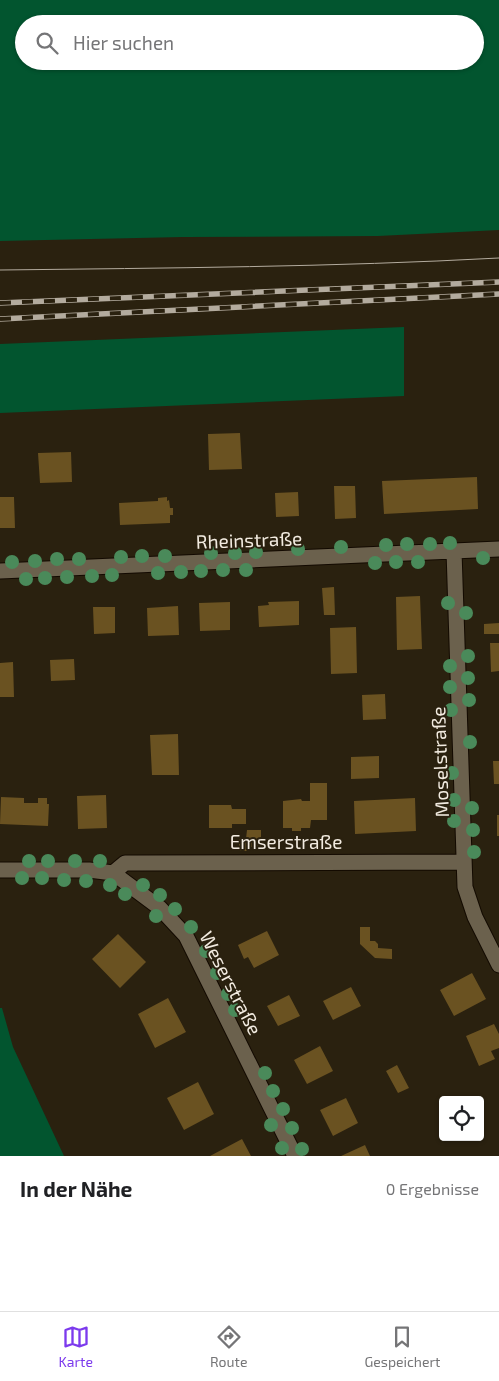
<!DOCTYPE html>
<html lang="de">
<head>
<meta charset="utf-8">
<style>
  body { margin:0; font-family:"Exo 2",sans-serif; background:#f6f6f6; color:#202124 }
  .controls { position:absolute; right:15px; bottom:15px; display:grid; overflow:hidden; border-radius:5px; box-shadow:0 1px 4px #0004 }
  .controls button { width:45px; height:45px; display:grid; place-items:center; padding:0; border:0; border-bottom:1px solid #e0e0e0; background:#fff; color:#202124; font:25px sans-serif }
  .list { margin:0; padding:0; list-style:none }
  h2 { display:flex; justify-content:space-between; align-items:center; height:65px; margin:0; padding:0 20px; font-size:21px }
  h2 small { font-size:16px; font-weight:400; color:#757577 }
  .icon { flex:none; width:28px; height:28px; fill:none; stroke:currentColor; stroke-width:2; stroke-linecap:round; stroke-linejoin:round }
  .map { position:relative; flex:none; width:499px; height:1156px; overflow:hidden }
  .search { position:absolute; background:#fff; box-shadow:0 1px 4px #0004; left:15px; right:15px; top:15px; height:55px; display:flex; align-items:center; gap:12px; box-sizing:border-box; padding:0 18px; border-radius:28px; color:#757577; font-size:19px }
  .sheet { height:155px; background:#fff }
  nav { display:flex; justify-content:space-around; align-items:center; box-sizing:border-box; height:70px; border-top:1px solid #e0e0e0; background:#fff; font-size:14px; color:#757577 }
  nav a { display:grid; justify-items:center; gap:2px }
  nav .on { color:#7c3aed }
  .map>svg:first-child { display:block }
</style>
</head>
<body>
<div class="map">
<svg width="499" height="1156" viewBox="0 0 499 1156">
  <rect width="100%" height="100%" fill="#2a210f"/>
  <path fill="#02552f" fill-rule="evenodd" d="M0,0h499v230l-121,6 -195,1 -183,4zM24,24h451v37h-451z
    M404,327v69l-404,17v-69z
    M0,1008h2l11,39 51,109h-64z"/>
  <path fill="#6a5221" d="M240,433l2,36 -33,1 -1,-36z
    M71,452l1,30 -32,1 -2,-30z
    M477,477l1,32 -94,5 -2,-33z
    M334,486h21l1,32 -21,1z
    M298,492l1,24 -23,1 -1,-24z
    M0,497h14l1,31h-15z
    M167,497v4l2,-1 1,8h3v7h-3v8l-50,2 -1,-22 39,-2v-3z
    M334,587l1,28h-11l-2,-27z
    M420,596l2,53 -25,1 -1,-53z
    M299,601v24l-40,2 -1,-21 11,-1 -1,-3z
    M230,602v28l-30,1 -1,-28z
    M178,606l1,29 -31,1 -1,-28z
    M93,607h22v26l-21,1z
    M499,623v11h-15v-10z
    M356,627l1,46 -26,1 -1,-46z
    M490,643h9v28l-8,1z
    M74,659l1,21 -24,1 -1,-21z
    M13,662l1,35h-14v-34z
    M385,694l1,25 -23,1 -1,-25z
    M178,734l1,41h-27l-2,-40z
    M379,756v22l-28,1v-22z
    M493,761h6v23h-5z
    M310,783h17v37h-16l-1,8h-9v3h-9v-3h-9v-27l18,-2 1,2h8z
    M106,795l1,33 -29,1 -1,-33z
    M1,797l23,1v5h14v-5h9v6h2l-1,22 -48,-2z
    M415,798l1,33 -61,3 -1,-33z
    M209,805h22l1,4h14v15h-14v4h-23z
    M497,815h2v21h-2z
    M247,830h14v17h-15l1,4h-8v-12h7z
    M360,927h10v14h5l3,3v4l14,1v10l-17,-1 -15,-14z
    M267,931l12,24 -25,13 -6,-11 -4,2 -6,-14z
    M118,934l28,28 -26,26 -28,-29z
    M472,973l14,26 -32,17 -14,-26z
    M351,987l10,19 -28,14 -10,-19z
    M289,995l11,21 -22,10 -11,-20z
    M168,998l18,34 -31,16 -17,-34z
    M494,1024l5,10v14l-8,3 4,8 -16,7 -13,-30z
    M320,1046l13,25 -26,13 -13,-24z
    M397,1065l12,23 -11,5 -12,-22z
    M198,1082l16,32 -30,16 -17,-32z
    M346,1098l12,25 -25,13 -13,-26z
    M242,1139l9,17h-41z
    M365,1145l5,11h-29z"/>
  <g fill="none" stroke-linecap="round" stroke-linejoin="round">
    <g stroke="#130a00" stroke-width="17">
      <path id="minor" d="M454,551l11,336 10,30 24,48
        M0,571l499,-22
        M0,870h89l24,3 47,35 26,28 109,220
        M113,873l12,-10h12l326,-1"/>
    </g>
    <use href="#minor" stroke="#6b614d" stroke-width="15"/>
    <path stroke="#b3ab9e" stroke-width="1" d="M0,270c166,-2 333,-3 499,-12"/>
    <g stroke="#b3ab9e" stroke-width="5.5">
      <path id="rail" d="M0,303l499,-21
        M0,319l499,-25"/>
    </g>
    <use href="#rail" stroke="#2a210f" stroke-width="4" stroke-dasharray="11" stroke-linecap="butt"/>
  </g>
  <g fill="#4a8a5a">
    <circle cx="450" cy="543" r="7"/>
    <circle cx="407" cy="544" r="7"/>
    <circle cx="430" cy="544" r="7"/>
    <circle cx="386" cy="545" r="7"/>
    <circle cx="341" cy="547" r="7"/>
    <circle cx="298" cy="549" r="7"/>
    <circle cx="256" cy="552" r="7"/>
    <circle cx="211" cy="553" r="7"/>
    <circle cx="235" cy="553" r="7"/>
    <circle cx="142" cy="556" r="7"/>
    <circle cx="165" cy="556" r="7"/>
    <circle cx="121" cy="557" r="7"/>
    <circle cx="483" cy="558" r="7"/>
    <circle cx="57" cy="559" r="7"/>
    <circle cx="79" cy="559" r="7"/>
    <circle cx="35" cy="561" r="7"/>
    <circle cx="12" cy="562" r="7"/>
    <circle cx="396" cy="562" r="7"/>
    <circle cx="418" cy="562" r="7"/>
    <circle cx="375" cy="563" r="7"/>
    <circle cx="223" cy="570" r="7"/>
    <circle cx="246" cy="570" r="7"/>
    <circle cx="201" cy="571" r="7"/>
    <circle cx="181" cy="572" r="7"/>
    <circle cx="158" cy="573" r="7"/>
    <circle cx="112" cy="575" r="7"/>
    <circle cx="92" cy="576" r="7"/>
    <circle cx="67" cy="577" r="7"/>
    <circle cx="45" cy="578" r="7"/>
    <circle cx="26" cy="579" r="7"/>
    <circle cx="448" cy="603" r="7"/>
    <circle cx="466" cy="613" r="7"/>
    <circle cx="468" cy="656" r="7"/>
    <circle cx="450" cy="666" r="7"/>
    <circle cx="468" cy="678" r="7"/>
    <circle cx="450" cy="687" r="7"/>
    <circle cx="469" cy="700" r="7"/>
    <circle cx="451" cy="710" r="7"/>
    <circle cx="470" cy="742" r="7"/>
    <circle cx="452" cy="773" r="7"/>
    <circle cx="454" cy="800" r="7"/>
    <circle cx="472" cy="808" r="7"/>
    <circle cx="454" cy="821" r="7"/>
    <circle cx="473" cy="830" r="7"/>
    <circle cx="474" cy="852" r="7"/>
    <circle cx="29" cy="861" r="7"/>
    <circle cx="48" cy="861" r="7"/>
    <circle cx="75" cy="861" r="7"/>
    <circle cx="100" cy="861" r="7"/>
    <circle cx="22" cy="878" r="7"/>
    <circle cx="42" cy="878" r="7"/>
    <circle cx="64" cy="880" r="7"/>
    <circle cx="86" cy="881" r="7"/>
    <circle cx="110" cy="885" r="7"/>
    <circle cx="143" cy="885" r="7"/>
    <circle cx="125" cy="894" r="7"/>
    <circle cx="160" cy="895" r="7"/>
    <circle cx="175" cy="909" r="7"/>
    <circle cx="156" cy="916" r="7"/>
    <circle cx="191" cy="927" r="7"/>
    <circle cx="206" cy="951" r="7"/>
    <circle cx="217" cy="973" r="7"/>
    <circle cx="228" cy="994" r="7"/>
    <circle cx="235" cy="1010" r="7"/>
    <circle cx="265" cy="1073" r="7"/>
    <circle cx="273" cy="1091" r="7"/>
    <circle cx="283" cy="1109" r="7"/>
    <circle cx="271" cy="1125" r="7"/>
    <circle cx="292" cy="1128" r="7"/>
    <circle cx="282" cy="1148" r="7"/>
    <circle cx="302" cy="1149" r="7"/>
  </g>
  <g text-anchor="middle" stroke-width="4" stroke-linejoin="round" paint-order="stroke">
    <g font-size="19" fill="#f2ebe0" stroke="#2a210f">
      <text transform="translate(249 540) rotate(-2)" y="7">Rheinstraße</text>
      <text transform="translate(440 762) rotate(-92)" y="7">Moselstraße</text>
      <text x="286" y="849">Emserstraße</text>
      <text transform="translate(231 983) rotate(63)" y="7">Weserstraße</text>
    </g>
  </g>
</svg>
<div class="controls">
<button><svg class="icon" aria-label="locate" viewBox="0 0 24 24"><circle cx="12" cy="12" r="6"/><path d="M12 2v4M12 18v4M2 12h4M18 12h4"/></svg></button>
</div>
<div class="search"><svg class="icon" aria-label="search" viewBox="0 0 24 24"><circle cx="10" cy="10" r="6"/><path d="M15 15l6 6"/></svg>Hier suchen</div>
</div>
<section class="sheet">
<h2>In der Nähe<small>0 Ergebnisse</small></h2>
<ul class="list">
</ul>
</section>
<nav>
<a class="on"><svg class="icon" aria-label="map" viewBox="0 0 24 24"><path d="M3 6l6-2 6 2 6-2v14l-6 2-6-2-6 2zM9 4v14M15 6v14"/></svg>Karte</a>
<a><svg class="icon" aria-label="directions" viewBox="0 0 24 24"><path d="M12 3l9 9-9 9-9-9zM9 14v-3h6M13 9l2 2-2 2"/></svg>Route</a>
<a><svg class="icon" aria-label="saved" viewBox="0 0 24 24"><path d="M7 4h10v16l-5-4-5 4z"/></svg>Gespeichert</a>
</nav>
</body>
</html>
